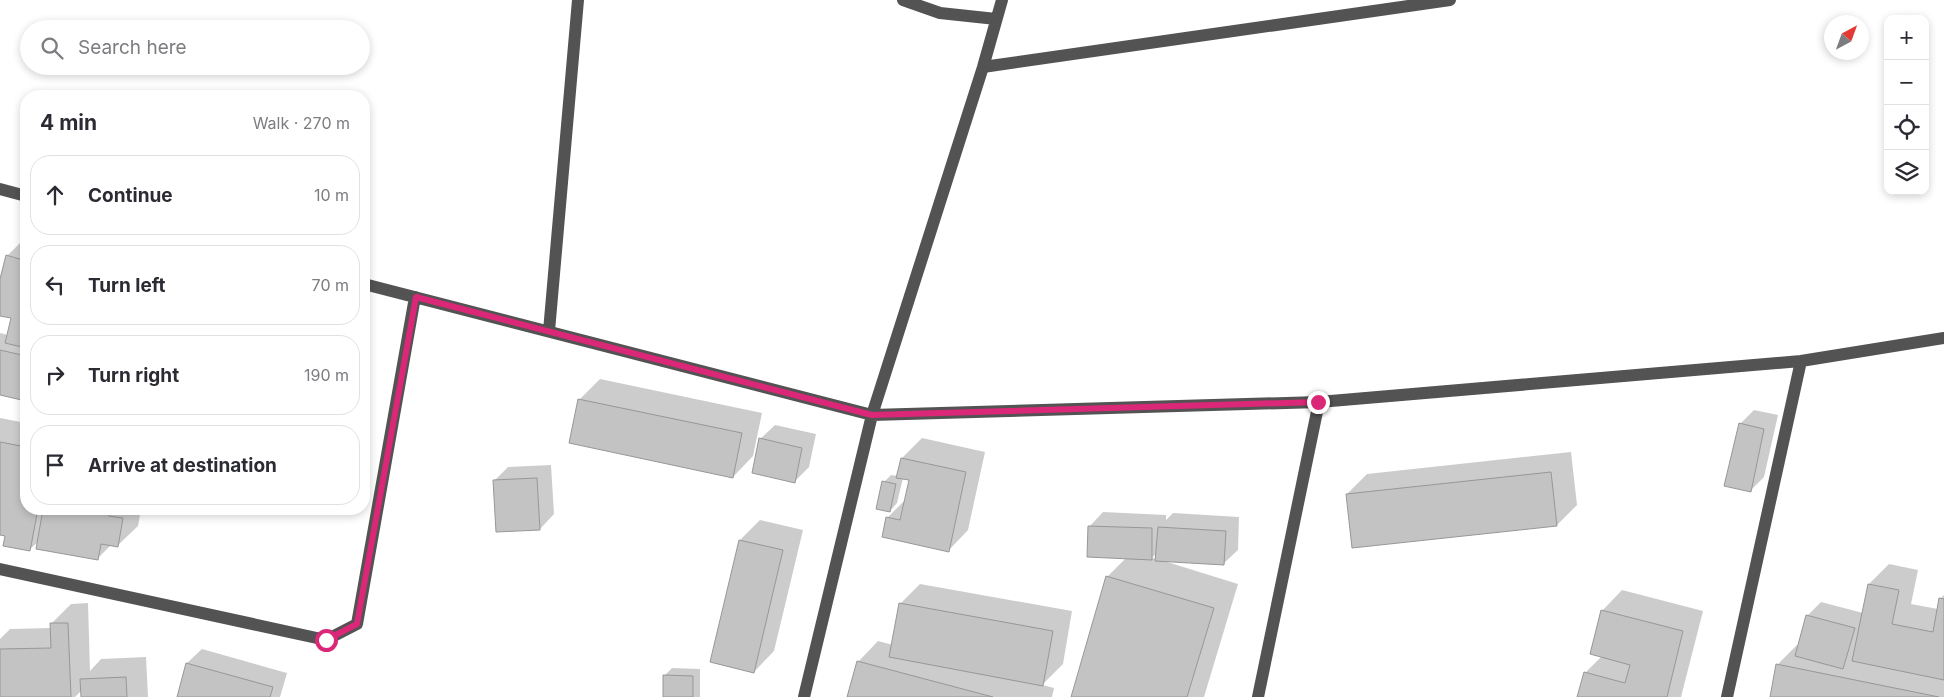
<!DOCTYPE html>
<html lang="en">
<head>
<meta charset="utf-8">
<style>
  body { margin:0; font-family:Inter,sans-serif; background:#f2f2f3; color:#2b2b33 }
  .controls { position:absolute; right:15px; top:15px; display:grid; overflow:hidden; border-radius:10px; box-shadow:0 2px 8px #0003 }
  .controls button { width:45px; height:45px; display:grid; place-items:center; padding:0; border:0; border-bottom:1px solid #e1e1e2; background:#fff; color:#2b2b33; font:25px sans-serif }
  .compass { position:absolute; left:1824px; top:15px; width:45px; height:45px; border-radius:50%; background:#fff; box-shadow:0 2px 8px #0003; rotate:41deg }
  .stop { position:absolute; width:15px; height:15px; margin:-11px; border:4px solid #db2777; border-radius:50%; background:#fff }
  .stop.end { background:#db2777; border-color:#fff; box-shadow:0 1px 5px #0008 }
  .list { margin:0; padding:0; list-style:none }
  h2 { display:flex; justify-content:space-between; align-items:center; height:65px; margin:0; padding:0 20px; font-size:21px }
  h2 small { font-size:16px; font-weight:400; color:#7c7c81 }
  .list li { display:grid; grid-template-columns:32px 1fr auto; gap:15px; align-items:center; box-sizing:border-box; height:80px; margin:0 10px 10px; padding:0 10px; border:1px solid #e1e1e2; border-radius:20px }
  .list b { display:block; font-size:19px; white-space:nowrap }
  .list em { font-size:16px; font-style:normal; color:#7c7c81 }
  .icon { flex:none; width:28px; height:28px; fill:none; stroke:currentColor; stroke-width:2; stroke-linecap:round; stroke-linejoin:round }
  .map { position:relative; flex:none; width:1944px; height:697px; overflow:hidden }
  .search { position:absolute; background:#fff; box-shadow:0 2px 8px #0003; left:20px; top:20px; width:350px; height:55px; display:flex; align-items:center; gap:12px; box-sizing:border-box; padding:0 18px; border-radius:28px; color:#7c7c81; font-size:19px }
  .panel { position:absolute; background:#fff; box-shadow:0 2px 8px #0003; left:20px; top:90px; width:350px; height:425px; border-radius:20px }
  .map>svg:first-child { display:block }
</style>
</head>
<body>
<div class="map">
<svg width="1944" height="697" viewBox="0 0 1944 697">
  <rect width="100%" height="100%" fill="#fff"/>
  <path fill="#0003" fill-rule="evenodd" d="M21,242l5,1v157l-26,-6v-61l8,2 5,-17 -13,-4v-30l7,-28z
    M600,379l162,34 -9,43 -20,21 -153,-78z
    M1754,410l24,5 -14,62 -14,14 -10,-67z
    M0,418l26,5v86h115l-3,17 -21,20 -6,-1 -14,14 -58,-18 -10,9 -23,-15 -6,-1z
    M775,425l41,9 -7,33 -14,14 -35,-42z
    M922,438l63,14 -17,78 -20,21 -61,-33 19,-19 4,-20 -7,-1 -6,25 -7,8 -6,-29 7,-7 7,1 4,-18z
    M1571,452l6,53 -20,20 -210,-31 20,-20z
    M551,465l3,49 -14,15 -46,-48 14,-14z
    M1103,512l63,3v5l7,-7 66,4 -1,33 -15,14 -59,-3 74,23 -34,113h-132l36,-121 18,-18 -37,-31zM1157,552v7l-5,-1z
    M760,520l43,10 -29,121 -20,21 -14,-132z
    M1889,564l29,6 -7,34 27,5 2,-10 4,-4v102h-173l6,-32 20,-20h2l8,-29 14,-14 42,11 6,-29z
    M920,584l152,27 -9,53 -21,21 12,3 -2,9h-201l7,-35 20,-21 15,4 7,-41z
    M1622,590l81,21 -22,86h-102l6,-24 17,-17v-45z
    M88,603l2,68 11,-12 45,-2 2,40h-66v-7l-7,7h-75v-58l10,-10 41,-1v-4l20,-20z
    M202,649l85,24 -7,24h-102l9,-34z
    M672,668l28,1v28h-36l1,-22z"/>
  <path fill="#c3c3c3" stroke="#979797" d="M6,255l20,6 -3,19h3v68l-21,-5 6,-25 -11,-2v-37z
    M0,350l26,6v45l-26,-6z
    M578,399l164,34 -9,45 -164,-35z
    M1739,423l25,6 -13,63 -27,-6z
    M759,438l43,10 -7,35 -43,-10z
    M0,442l26,5v62h12l-8,42 -27,-5 2,-10 -5,-1z
    M901,458l65,14 -17,80 -67,-15 4,-20 14,3 9,-40 -13,-2z
    M1551,472l6,54 -205,22 -6,-54z
    M537,478l3,52 -44,2 -3,-52z
    M882,481l14,3 -6,28 -14,-3z
    M43,509h67l-1,7 14,2 -5,29 -17,-3 -3,16 -62,-11z
    M1088,526l64,2v32l-65,-3z
    M1158,527l68,4 -2,34 -69,-4z
    M739,540l44,10 -29,123 -44,-11z
    M1106,576l108,32 -27,89h-116z
    M1868,584l31,6 -7,34 41,8 6,-34 5,1v81l-92,-19z
    M899,603l154,28 -10,55 -154,-29z
    M1601,610l82,21 -16,66h-90l7,-25 41,11 5,-18 -40,-11z
    M1806,615l49,13 -12,41 -48,-13z
    M50,623h18l3,74h-71v-48l51,-1z
    M857,661l136,36h-146z
    M186,663l87,24 -3,10h-93z
    M1776,664l163,33h-169z
    M663,675l30,1v21h-30z
    M126,677l1,20h-46l-1,-18z"/>
  <g fill="none" stroke-linecap="round" stroke-linejoin="round">
    <path stroke="#535353" stroke-width="12" d="M903,0l37,13 56,6
      M983,67l467,-67
      M0,189l26,7
      M364,284l508,131 447,-13 482,-41 143,-23
      M549,331l29,-331
      M0,569l326,71 31,-16 58,-327
      M804,697l68,-282 111,-348 19,-67
      M1258,697l61,-295
      M1727,697l74,-336"/>
  </g>
  <g fill="none" stroke-linecap="round" stroke-linejoin="round">
    <path stroke="#db2777" stroke-width="6" d="M326,640l31,-16 59,-327 456,118 446,-13"/>
  </g>
</svg>
<div class="controls">
<button>+</button>
<button>−</button>
<button><svg class="icon" aria-label="locate" viewBox="0 0 24 24"><circle cx="12" cy="12" r="6"/><path d="M12 2v4M12 18v4M2 12h4M18 12h4"/></svg></button>
<button><svg class="icon" aria-label="layers" viewBox="0 0 24 24"><path d="M12 4l9 5-9 5-9-5zM3 14l9 5 9-5"/></svg></button>
</div>
<svg class="compass" viewBox="-18 -18 36 36"><path d="M0-13l5 13h-10z" fill="#e53935"/><path d="M0 13l5-13h-10z" fill="#7c7c81"/></svg>
<div class="stop" style="left:326px;top:640px"></div>
<div class="stop end" style="left:1318px;top:402px"></div>
<div class="search"><svg class="icon" aria-label="search" viewBox="0 0 24 24"><circle cx="10" cy="10" r="6"/><path d="M15 15l6 6"/></svg>Search here</div>
<section class="panel">
<h2>4 min<small>Walk · 270 m</small></h2>
<ul class="list">
<li><svg class="icon" aria-label="ahead" viewBox="0 0 24 24"><path d="M12 20V5M6 11l6-6 6 6"/></svg><div><b>Continue</b></div><em>10 m</em></li>
<li><svg class="icon" aria-label="left" viewBox="0 0 24 24"><path d="M17 20v-9H6M10 6l-5 5 5 5"/></svg><div><b>Turn left</b></div><em>70 m</em></li>
<li><svg class="icon" aria-label="right" viewBox="0 0 24 24"><path d="M7 20v-9h11M14 6l5 5-5 5"/></svg><div><b>Turn right</b></div><em>190 m</em></li>
<li><svg class="icon" aria-label="arrive" viewBox="0 0 24 24"><path d="M6 21V4h12l-3 4 3 4H6"/></svg><div><b>Arrive at destination</b></div></li>
</ul>
</section>
</div>
</body>
</html>
